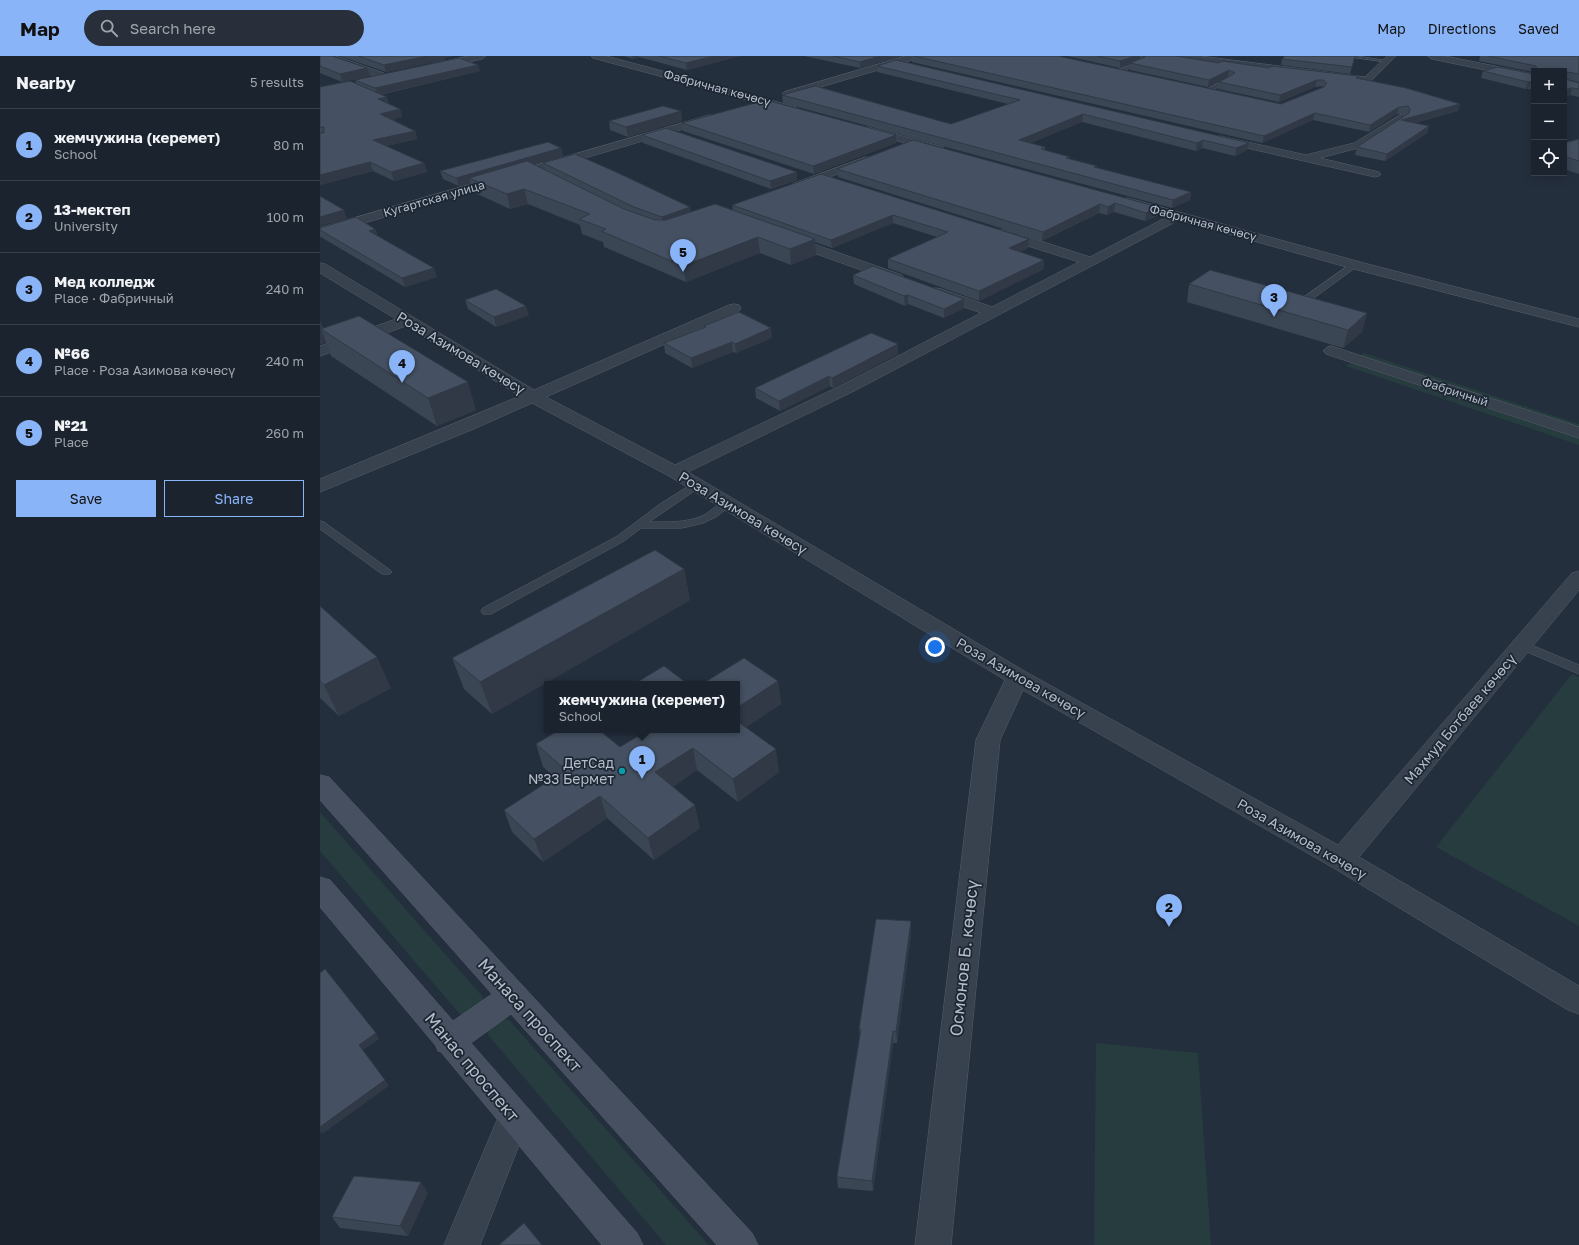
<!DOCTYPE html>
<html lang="en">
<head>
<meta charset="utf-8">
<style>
  body { margin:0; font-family:"Golos Text",sans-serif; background:#282f3a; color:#f1f3f6 }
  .controls { position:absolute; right:12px; top:12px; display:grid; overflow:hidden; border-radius:0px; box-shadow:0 2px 10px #0003 }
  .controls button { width:36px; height:36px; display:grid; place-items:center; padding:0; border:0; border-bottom:1px solid #39404a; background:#1b232e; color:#f1f3f6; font:20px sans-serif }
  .you { position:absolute; left:615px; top:591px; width:14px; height:14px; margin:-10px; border:3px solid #fff; border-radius:50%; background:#1a73e8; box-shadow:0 0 0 6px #1a73e833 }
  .badge { display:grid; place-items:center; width:26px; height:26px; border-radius:50%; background:#8ab4f8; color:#111; font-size:13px; font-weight:700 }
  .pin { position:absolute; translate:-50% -33px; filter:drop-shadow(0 1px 2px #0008) }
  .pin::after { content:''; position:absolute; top:21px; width:14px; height:12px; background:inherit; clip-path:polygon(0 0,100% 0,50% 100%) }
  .popup { position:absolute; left:224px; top:625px; width:196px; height:52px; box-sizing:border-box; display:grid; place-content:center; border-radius:0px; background:#1b232e; filter:drop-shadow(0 1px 3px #0005); font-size:13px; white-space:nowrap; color:#a0a4aa }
  .popup b { font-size:15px; color:#f1f3f6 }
  .popup::after { content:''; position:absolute; left:50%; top:100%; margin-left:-8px; border:8px solid transparent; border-top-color:#1b232e }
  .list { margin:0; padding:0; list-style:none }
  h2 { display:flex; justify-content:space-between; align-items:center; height:52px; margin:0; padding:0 16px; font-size:17px }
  h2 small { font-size:13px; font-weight:400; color:#a0a4aa }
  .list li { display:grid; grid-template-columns:26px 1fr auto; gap:12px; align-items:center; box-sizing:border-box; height:72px; padding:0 16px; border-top:1px solid #39404a }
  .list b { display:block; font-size:15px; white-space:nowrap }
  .list p { margin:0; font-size:13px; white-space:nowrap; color:#a0a4aa }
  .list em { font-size:13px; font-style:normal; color:#a0a4aa }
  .actions { display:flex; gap:8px; padding:12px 16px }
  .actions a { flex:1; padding:9px 0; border:1px solid #8ab4f8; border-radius:0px; text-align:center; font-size:14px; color:#8ab4f8 }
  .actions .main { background:#8ab4f8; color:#111 }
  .icon { flex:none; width:22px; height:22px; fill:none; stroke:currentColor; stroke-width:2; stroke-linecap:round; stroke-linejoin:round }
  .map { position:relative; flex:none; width:1259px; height:1189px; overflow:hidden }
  header { display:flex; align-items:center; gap:24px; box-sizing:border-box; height:56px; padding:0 20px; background:#8ab4f8; color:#111 }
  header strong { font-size:19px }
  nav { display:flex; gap:22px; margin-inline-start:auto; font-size:14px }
  .search { width:280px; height:36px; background:#282f3a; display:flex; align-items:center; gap:10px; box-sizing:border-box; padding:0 14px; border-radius:22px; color:#a0a4aa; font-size:15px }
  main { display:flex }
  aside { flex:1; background:#1b232e }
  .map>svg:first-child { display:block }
</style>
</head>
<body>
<header>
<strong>Map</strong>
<div class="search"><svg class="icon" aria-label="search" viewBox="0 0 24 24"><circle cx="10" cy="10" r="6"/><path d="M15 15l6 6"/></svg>Search here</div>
<nav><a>Map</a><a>Directions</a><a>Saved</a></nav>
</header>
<main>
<aside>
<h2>Nearby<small>5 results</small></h2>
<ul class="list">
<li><span class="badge">1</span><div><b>жемчужина (керемет)</b><p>School</p></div><em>80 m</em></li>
<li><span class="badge">2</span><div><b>13-мектеп</b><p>University</p></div><em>100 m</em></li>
<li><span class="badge">3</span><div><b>Мед колледж</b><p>Place · Фабричный</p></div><em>240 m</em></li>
<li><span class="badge">4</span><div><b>№66</b><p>Place · Роза Азимова көчөсү</p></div><em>240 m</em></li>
<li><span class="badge">5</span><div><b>№21</b><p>Place</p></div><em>260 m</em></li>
</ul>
<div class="actions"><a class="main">Save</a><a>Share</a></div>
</aside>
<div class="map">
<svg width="1259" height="1189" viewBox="0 0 1259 1189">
  <rect width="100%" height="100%" fill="#242f3e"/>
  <path fill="#263c3f" d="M1044,297l215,71v21l-233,-79z
    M1252,618l7,3v249l-143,-79z
    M0,756l162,184 2,7 -20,14 -6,-5 -138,-161z
    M182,962l7,2 200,225h-43l-178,-210 1,-7z
    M776,987l102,10 13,192h-117z"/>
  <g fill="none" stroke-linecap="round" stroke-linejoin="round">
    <g stroke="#565f6c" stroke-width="1">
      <path id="lane" d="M1023,0h14l32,5 -2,1z
        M819,6l4,1 -23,9 -5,-1z
        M908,22l5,1 -24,13 -5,-1z
        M1032,207h3l4,2 -56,41h-6v-4z
        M376,426l5,3 -1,2 -51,35c18,0 36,1 53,-6 9,-4 19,-17 30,-14l1,2 -17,13 -13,6 -21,5h-41l-17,13 -133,73h-8l-2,-3 2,-3 133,-71 44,-33z
        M0,465l4,1 66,48 2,2 -2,2h-8l-62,-45z
        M1202,585l57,24v9l-61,-26 -2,-3 2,-3z"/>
    </g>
    <g stroke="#565f6c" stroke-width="1">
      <path id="street" d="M4,0h12l53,19 2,2 -2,2h-6l-58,-21z
        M149,0h17l-4,3 -47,10 -5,-3 2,-2z
        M272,0h14l190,51 1,2 -5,3 -4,-1 -195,-53z
        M586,0h14l-1,2 -129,38 -3,1 -5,-3 2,-2z
        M855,0h25l165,21 22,-21h9l-26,26 -3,1 -188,-24z
        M1108,0h17l89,18v6l-102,-21z
        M1082,58l4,1 1,2 -1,2 -44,28 -42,11 59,14 2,2 -2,2 -4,1 -155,-35 -5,-3 5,-3 86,19 48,-12z
        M390,59l4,1 1,2 -1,2 -394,116v-8z
        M548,71l75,20 1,2 -5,3 -75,-20 -1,-2z
        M546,101l4,1 2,2 -2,2 -70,26h-8l-2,-2 2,-2z
        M808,142l232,64 219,57v8l-229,-59 -171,-48 -325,171 -166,81 338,200 312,173 234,-272 7,-2v19l-220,267 220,129v28l-11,-4 -236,-143 -309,-177 -23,50 -49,505h-36l61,-505 29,-60 -336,-204 -137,-73 -56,25 -156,64v-13l200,-83 -114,-70 -86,30v-10l76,-27 -76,-46v-10l5,1 209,126 195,-85 5,-1 5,1 2,3 -2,3 -193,86 129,68 167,-80 139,-72 -50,-18 -2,-3 2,-3 5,-1 5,1 51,18 87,-45 -83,-26 -1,-3 1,-3h10l84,27 77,-40 -43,-12 -2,-3 2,-3z
        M468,179l114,40 2,3 -2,3 -5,1 -5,-1 -109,-39 -1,-3 1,-3z
        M1011,290l248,81v11l-253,-84 -3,-3 3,-3z
        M194,1045l11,5 5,11 -50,128h-36l59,-139z"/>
    </g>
    <g stroke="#565f6c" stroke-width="1">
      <path id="secondary" d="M0,719l9,2 423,456 6,12h-41l-206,-231 -40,29 166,190 6,12h-41l-161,-193 -3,-1 -2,-5 -116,-139v-30l10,3 123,141 39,-27 -172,-194z"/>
    </g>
    <use href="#lane" fill="#38414e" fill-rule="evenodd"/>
    <use href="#street" fill="#38414e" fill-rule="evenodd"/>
    <use href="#secondary" fill="#465061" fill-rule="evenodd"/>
  </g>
  <path fill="#3b4654" d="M0,0l50,20 -28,6 -22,-9z
    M20,0h113l-9,2 1,2 -59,12z
    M304,0h116l-53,14 -48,-13 -6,2z
    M484,0h98l-42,12z
    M592,0h146l223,48 42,-17 -1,-1 -7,1 -36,15 -61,-13 1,-7 9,-5 -20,10 -78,-17v-6l-10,4 -53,-12h109l43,7 139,13 -1,3 103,25 -2,7 -43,12 14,3 -2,7 -42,28 -30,-6 2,-8 50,-33h-10l-28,18 -56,-12 -51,23 -350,-81z
    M1035,0l-5,18 -69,-9 1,-6z
    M1160,0h99v26l-14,-3 14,4v14l-9,-2 -6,2v-26h-30v1l-55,-11z
    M158,9l2,6 -100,24 9,9 11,5 2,8 -10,2 23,12 2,8 -31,7 38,17 3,9 -33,9 -21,-10 -53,14v-98l36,-3 -1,-4z
    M557,10l372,77 -2,7 -12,6 -33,-8 -6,3 -114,-29 -52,21 15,4v3l24,9 28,7 -1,2 95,24 -1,8 -18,8 -389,-105 -1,-8 169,29 57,-20 -131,-32z
    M1163,15l51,3v16l-6,-1h-2l-45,-11z
    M361,55l1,10 -54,16 -18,-7 -1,-9z
    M362,67l214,12v8l-82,31 -131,-43z
    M322,79l155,45 -26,9 -128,-46z
    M1259,83v35l-15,-5v-26z
    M241,92l2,8 -30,9 12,5 -2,-7 148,49 42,-2 -1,-5 89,-31 208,65 -1,9 -8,4 24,17 -65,32 -91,-33v-9l49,-22 -44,-14 -61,25 -17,-6 1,13 -25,10 -31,-12 -74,29 -82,-35 -1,-5 -21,-8 -2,-9 -52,-21 -18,5 -37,-17 -3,-9 -11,3 -16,-7 -3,-8z
    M517,113l321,38 -1,9 -12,5 -31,-9 -7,3 -8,-2 -57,28 -204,-64z
    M0,172l55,1 3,7 59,41 -32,10 -84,-50 -1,-2z
    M533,219l111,24v9l-20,10 -36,-14 -3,2 -51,-22z
    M869,228l178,29 -5,19 -19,16 -156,-46z
    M145,244l64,15 -33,12 -28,-18z
    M0,265l3,7 153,82 -39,16 -106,-70 -5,-14 -6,2z
    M384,270l68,12 -36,15 -3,-1 -41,16 -27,-15 -1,-10 40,-15z
    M578,298l-65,34 -3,-2 -50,25 -24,-13 -1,-10z
    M364,513l6,31 -198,114 -28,-25 -12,-31z
    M0,550l71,82 -52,28 -19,-18z
    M458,625l3,23 -35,23 33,45 -41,30 -41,-32 -24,17 27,41 -46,32 -47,-42 -64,44 -31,-30 -8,-22 51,-33 -12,-10 -7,-23 84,3 27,-16 -1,-1h91z
    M591,877l-14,110h-4l-20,148 -35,-3 -1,-11 23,-141 -1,-7z
    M108,1137l-20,43 -68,-8 -8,-11z"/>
  <path fill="#303945" d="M108,0h25l-9,2 1,2 -59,12 -2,-7z
    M312,0h7v1l-6,2z
    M394,0h26l-53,14 -1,-7z
    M560,0h22l-42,12v-6z
    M815,0h5l-1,5 -19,7v-7z
    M158,9l2,6 -103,24 -2,-7z
    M47,12l3,8 -28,6 -2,-8z
    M909,14l-1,7 -20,10 1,-7z
    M997,24l-2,7 -36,15 1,-7z
    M1208,26h3l-3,7h-2z
    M1252,32l-2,7 -6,2 1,-7z
    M67,41l2,8 -11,-6z
    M1140,48l-2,7 -59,16 2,-7z
    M1079,51l-2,7 -28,18 1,-7z
    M80,53l2,8 -20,5 -2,-8z
    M361,55l1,10 -54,16 -2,-10z
    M995,57l-2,7 -51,23 2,-7z
    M763,58l-1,8 -63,26v-8z
    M1109,70l-2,7 -42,28 2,-7z
    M95,75l2,8 -42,10 -2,-9z
    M576,79v8l-82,31 -1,-8z
    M883,84l-1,8 -6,3 1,-8z
    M929,87l-2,7 -12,6 1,-8z
    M241,92l2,8 -87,25 -7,-3 1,5 -11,3 -3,-8z
    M50,106l3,9 -53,14v-10z
    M104,107l3,9 -33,9 -3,-9z
    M477,116v8l-26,9 -1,-8z
    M204,133l4,15 -18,5 -3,-15z
    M871,136l-1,8 -18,8 1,-8z
    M795,147l-1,9 -7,3 1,-8z
    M780,148l-1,9 -57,28 1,-9z
    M370,151l1,9 -28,9 -1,-8z
    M838,151l-1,9 -12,5 1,-8z
    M24,154l3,9 -27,7v-9z
    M573,159v8l-61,25 -1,-8z
    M55,173l3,9 -9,-7z
    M438,181l2,16 -74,29 -3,-16z
    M495,183l1,16 -25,10 -1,-16z
    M709,183l-1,9 -19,9v-9z
    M724,204v9l-65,32v-10z
    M114,212l3,9 -32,10 -3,-9z
    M588,239v9l-3,2 -1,-10z
    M644,243v9l-20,10v-9z
    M206,250l3,9 -33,12 -2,-10z
    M1047,257l-5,19 -19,16 5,-18z
    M0,265l4,10 -3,-2 5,13 -6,2z
    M451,272l1,10 -36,15 -1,-9z
    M412,286l1,10 -41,16 -1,-10z
    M578,288v10l-65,34 -1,-10z
    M509,320l1,10 -50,25 -1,-10z
    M148,326l8,28 -39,16 -9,-28z
    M364,513l6,31 -198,114 -12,-32z
    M57,601l14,31 -52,28 -15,-31z
    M458,625l3,23 -49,33 5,-7v-22z
    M373,692l4,22 -36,25 -6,-23z
    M456,693l3,23 -41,30 -5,-23z
    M280,740l7,22 -64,44 -9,-23z
    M375,749l5,23 -46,32 -6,-22z
    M591,865v12l-14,110 -1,-11z
    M573,975v12l-20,148 -1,-10z
    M56,977l3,6 -16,11 -4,-5z
    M65,1024l4,6 -67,48 -2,-3v-4z
    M101,1126l7,11 -20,43 -8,-10z"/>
  <path fill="#455162" stroke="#303945" d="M0,0h12l35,12 -27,6 -20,-8z
    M38,0h70l-44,9z
    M339,0h55l-28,7z
    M513,0h47l-20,6z
    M594,0h144l223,48 43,-17 3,-4 -4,-3h-6l-37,15 -61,-13 16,-9 -6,-3 -20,10 -79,-17 15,-6 -2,-1h33l43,7 3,-2 47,7 3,-2 86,10 -2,2 50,10 54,16 -59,16 28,6 -42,28 -30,-7 52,-34 1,-4 -2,-3 -9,1 -29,18 -55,-12 -51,23z
    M777,0h38l-15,5z
    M965,0h70l-3,11 -70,-8z
    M1168,0h91v18l-12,-2 -2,1v6l14,4v6l-7,-1 -8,2v-19h-27l-1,-5z
    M139,2l19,7 -103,23 -20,-8z
    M576,4l353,83 -13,5 -33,-8 -6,3 -114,-29 -64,26 26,7 -4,2 29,8 -4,1 31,8 -3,1 97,25 -18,8 -391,-105 33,-9 136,38 69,-24 -143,-34z
    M1178,11l36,7v8h-6l-45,-11z
    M30,25l37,16 -9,2 22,10 -20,5 35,17 -42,9 51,23 -33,9 -21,-10 -50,13v-42h4v-6h-4v-40z
    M446,44l130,35 -83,31 -131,-43z
    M343,50l18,5 -55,16 -17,-6z
    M346,72l131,44 -27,9 -128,-46z
    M1259,83v22l-15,-5v-13z
    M593,84l245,67 -12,6 -31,-10 -7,4 -8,-3 -57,28 -206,-63z
    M228,86l13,6 -105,30 -16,-7z
    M255,98l41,18 74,35 -28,10 -28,-10 -91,-44z
    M207,105l97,48 31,11h11l49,-16 100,35 -25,10 -32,-12 -75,29 -82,-35 5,-2 -27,-10 11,-5 -66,-25 -17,5 -38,-16z
    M501,118l208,65 -20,9 35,12 -65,31 -91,-32 60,-27 -55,-17 -62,25 -99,-35z
    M0,140l24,14 -24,7z
    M36,161l19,12 -6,2 65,37 -32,10 -82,-48v-2z
    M553,210l91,33 -20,10 -36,-14 -4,1 -51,-21z
    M890,214l157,43 -19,17 -159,-46z
    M176,233l30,17 -32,11 -29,-17z
    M419,256l32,16 -36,16 -3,-2 -41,16 -27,-15 42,-16 -2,-1z
    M39,260l109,66 -40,16 -107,-69z
    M551,277l27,11 -66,34 -3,-2 -50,25 -24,-13z
    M335,494l29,19 -204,113 -28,-24z
    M0,550l57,51 -53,28 -4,-4z
    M424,602l34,23 -41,27v-24h-35z
    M344,610l24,18h-54z
    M417,665l39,28 -43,30 -40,-31 -38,24 40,33 -47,33 -48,-42 -66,43 -30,-29 62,-40 -30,-26 23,-14h40l21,17 28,-17h89z
    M556,863l35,2 -15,111 -3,-1 -21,150 -35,-4 24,-148h-2z
    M5,913l51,64 -17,12 26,35 -65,47v-154z
    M34,1120l67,6 -21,44 -68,-9z
    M204,1167l18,22h-43z"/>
  <circle fill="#0f9aa8" stroke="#1d2633" stroke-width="1.5" cx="302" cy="715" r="4"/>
  <g text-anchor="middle" stroke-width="3.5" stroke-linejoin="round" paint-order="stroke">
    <g font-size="12" fill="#b4bcc9" stroke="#1d2633">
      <text transform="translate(397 32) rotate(15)" y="4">Фабричная көчөсү</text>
      <text transform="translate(114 143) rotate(-16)" y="4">Кугартская улица</text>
      <text transform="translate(883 167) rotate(15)" y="4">Фабричная көчөсү</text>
      <text transform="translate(1135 336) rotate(18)" y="4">Фабричный</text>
    </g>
    <g font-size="14" fill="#b4bcc9" stroke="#1d2633">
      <text transform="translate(141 297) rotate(31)" y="5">Роза Азимова көчөсү</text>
      <text transform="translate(423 457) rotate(31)" y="5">Роза Азимова көчөсү</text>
      <text transform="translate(701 622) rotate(30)" y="5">Роза Азимова көчөсү</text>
      <text transform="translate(1140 663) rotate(-50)" y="5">Махмуд Ботбаев көчөсү</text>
      <text transform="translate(982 783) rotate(30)" y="5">Роза Азимова көчөсү</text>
    </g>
    <g font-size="14" fill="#b4bcc9" stroke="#1d2633" text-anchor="end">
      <text x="294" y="712">ДетСад<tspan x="294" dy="16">№33 Бермет</tspan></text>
    </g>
    <g font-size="17" fill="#b4bcc9" stroke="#1d2633">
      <text transform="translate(644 902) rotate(-84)" y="6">Осмонов Б. көчөсү</text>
      <text transform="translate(210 959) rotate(48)" y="6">Манаса проспект</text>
      <text transform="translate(152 1011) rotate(50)" y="6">Манас проспект</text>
    </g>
  </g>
</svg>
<div class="controls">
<button>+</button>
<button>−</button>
<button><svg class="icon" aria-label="locate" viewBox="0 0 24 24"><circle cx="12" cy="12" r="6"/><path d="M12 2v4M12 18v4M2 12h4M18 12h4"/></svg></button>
</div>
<div class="you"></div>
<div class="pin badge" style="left:322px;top:723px">1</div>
<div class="popup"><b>жемчужина (керемет)</b>School</div>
<div class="pin badge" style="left:849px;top:871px">2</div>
<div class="pin badge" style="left:954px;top:261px">3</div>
<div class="pin badge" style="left:82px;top:327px">4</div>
<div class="pin badge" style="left:363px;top:216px">5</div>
</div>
</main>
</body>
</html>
